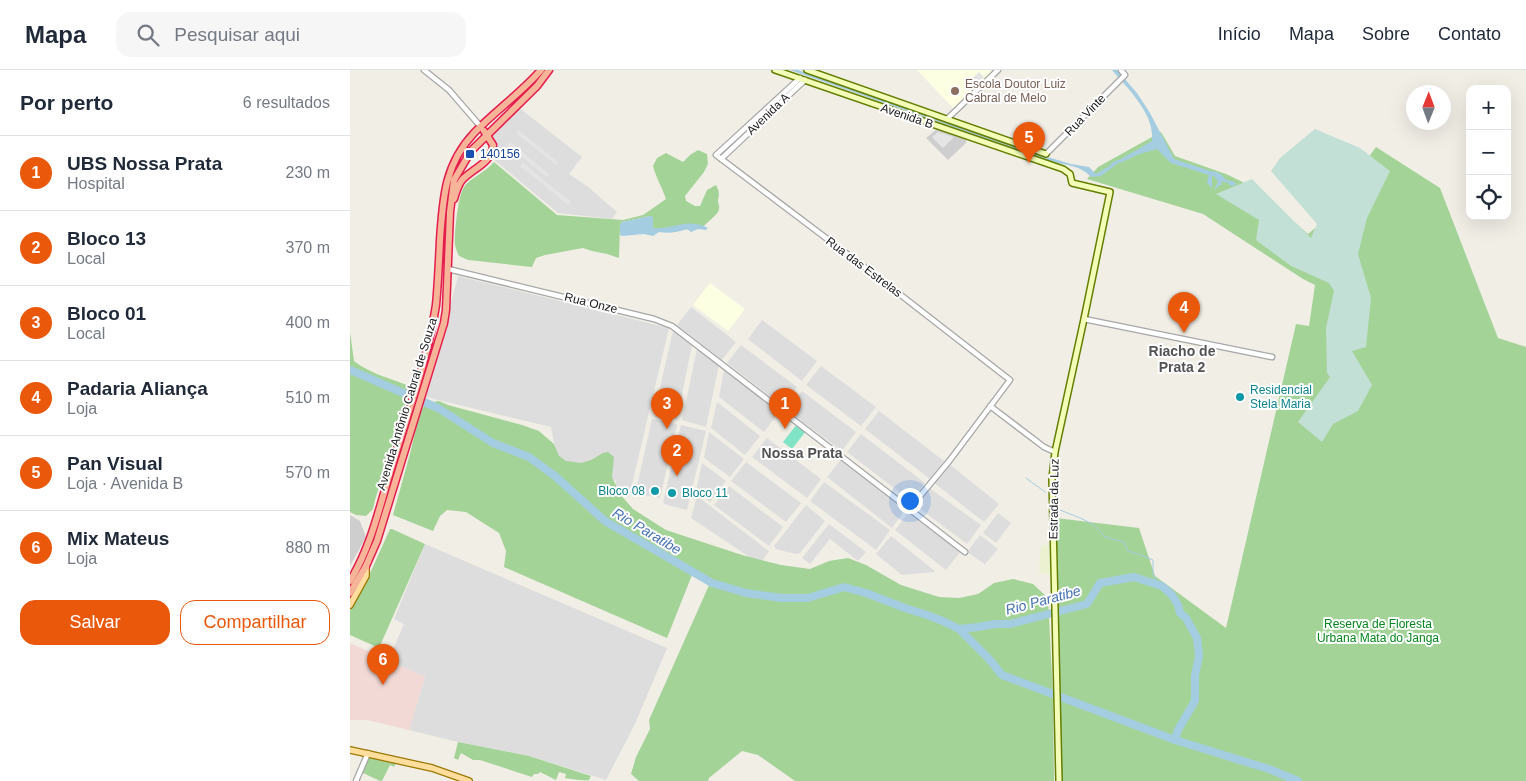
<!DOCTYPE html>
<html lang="pt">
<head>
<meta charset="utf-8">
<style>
  body { margin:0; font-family:Arial,sans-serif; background:#f6f6f7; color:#1f2937 }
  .controls { position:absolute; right:15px; top:15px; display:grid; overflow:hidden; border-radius:10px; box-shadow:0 5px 20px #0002 }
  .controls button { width:45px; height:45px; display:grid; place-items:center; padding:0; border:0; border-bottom:1px solid #e0e1e3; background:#fff; color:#1f2937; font:25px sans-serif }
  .compass { position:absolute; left:1056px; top:15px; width:45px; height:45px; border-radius:50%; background:#fff; box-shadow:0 5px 20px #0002; rotate:1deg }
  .you { position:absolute; left:559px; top:430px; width:18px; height:18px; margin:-12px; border:4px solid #fff; border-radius:50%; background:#1a73e8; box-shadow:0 0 0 8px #1a73e833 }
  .badge { display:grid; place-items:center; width:32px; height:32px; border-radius:50%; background:#ea580c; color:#fff; font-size:16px; font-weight:700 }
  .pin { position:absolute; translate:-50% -41px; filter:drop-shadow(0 1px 2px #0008) }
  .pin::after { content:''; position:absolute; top:26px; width:18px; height:15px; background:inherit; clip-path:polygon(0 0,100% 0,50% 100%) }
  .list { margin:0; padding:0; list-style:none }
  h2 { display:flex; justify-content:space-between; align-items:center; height:65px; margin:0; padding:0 20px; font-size:21px }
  h2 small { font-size:16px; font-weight:400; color:#747a83 }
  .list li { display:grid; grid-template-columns:32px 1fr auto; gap:15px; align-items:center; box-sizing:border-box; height:75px; padding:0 20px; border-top:1px solid #e0e1e3 }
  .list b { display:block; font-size:19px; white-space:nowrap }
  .list p { margin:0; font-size:16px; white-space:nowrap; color:#747a83 }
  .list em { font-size:16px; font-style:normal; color:#747a83 }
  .actions { display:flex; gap:10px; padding:15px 20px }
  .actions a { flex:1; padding:11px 0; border:1px solid #ea580c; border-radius:15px; text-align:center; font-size:18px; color:#ea580c }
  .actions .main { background:#ea580c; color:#fff }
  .icon { flex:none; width:28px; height:28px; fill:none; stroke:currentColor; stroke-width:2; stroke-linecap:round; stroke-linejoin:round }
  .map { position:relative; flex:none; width:1176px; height:711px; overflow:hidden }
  header { display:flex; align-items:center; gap:30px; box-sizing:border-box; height:70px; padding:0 25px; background:#fff; border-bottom:1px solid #e0e1e3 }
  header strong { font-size:24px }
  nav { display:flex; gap:28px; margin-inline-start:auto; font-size:18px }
  .search { width:350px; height:45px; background:#f6f6f7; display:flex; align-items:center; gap:12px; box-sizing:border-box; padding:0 18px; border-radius:15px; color:#747a83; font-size:19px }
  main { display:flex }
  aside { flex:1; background:#fff }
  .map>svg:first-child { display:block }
</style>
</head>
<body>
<header>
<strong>Mapa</strong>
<div class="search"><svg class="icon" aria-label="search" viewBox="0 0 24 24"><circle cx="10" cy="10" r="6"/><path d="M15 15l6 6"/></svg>Pesquisar aqui</div>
<nav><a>Início</a><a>Mapa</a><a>Sobre</a><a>Contato</a></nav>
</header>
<main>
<aside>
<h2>Por perto<small>6 resultados</small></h2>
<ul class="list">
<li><span class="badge">1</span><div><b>UBS Nossa Prata</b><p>Hospital</p></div><em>230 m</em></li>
<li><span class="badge">2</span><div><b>Bloco 13</b><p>Local</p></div><em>370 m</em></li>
<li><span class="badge">3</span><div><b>Bloco 01</b><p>Local</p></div><em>400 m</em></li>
<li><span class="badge">4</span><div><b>Padaria Aliança</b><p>Loja</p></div><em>510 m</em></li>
<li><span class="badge">5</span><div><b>Pan Visual</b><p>Loja · Avenida B</p></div><em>570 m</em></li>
<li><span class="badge">6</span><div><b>Mix Mateus</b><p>Loja</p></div><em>880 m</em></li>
</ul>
<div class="actions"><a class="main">Salvar</a><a>Compartilhar</a></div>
</aside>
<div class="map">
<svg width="1176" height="711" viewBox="0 0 1176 711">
  <rect width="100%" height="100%" fill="#f1eee6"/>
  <path fill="#dedddd" d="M168,37l64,50 -13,17 18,12 30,26 -5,7 -54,-6 -66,-55 -3,-24z
    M108,206l211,52 -40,169 -15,-4 2,-12 -59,-22 -6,-32 -125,-30z
    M341,237l45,35 -14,18 -45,-35z
    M412,250l55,41 -15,20 -54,-42z
    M323,261l19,14 -15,74 -23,-5z
    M391,275l56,42 -14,19 -56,-43z
    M347,279l22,16 -13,62 -24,-7z
    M471,296l55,41 -15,19 -55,-41z
    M374,300l55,42 -15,20 -45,-35z
    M452,321l54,41 -14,19 -55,-41z
    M367,332l43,34 -15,19 -34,-27z
    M529,341l65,50 -14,18 -65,-50z
    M302,349l25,5 -17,74 -21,-4 -3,-3z
    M331,355l25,6 -19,79 -20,-5 -4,-2z
    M359,362l35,27 -14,18 -26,-19z
    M511,364l64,49 -14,18 -64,-49z
    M417,368l54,41 -14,19 -55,-41z
    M492,388l64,50 -14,20 -65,-51z
    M396,392l55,41 -15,19 -55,-41z
    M352,393l24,18 -16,21 -14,-11z
    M598,393l51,41 -15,18 -51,-40z
    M474,412l66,48 -14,20 -66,-49z
    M379,416l54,41 -14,19 -55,-41z
    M578,417l53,38 -14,19 -52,-39z
    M347,426l72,55 -9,13 -69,-46z
    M456,435l19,16 -25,32 -5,1 -19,-5 -2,-3z
    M559,442l51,40 -14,18 -51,-40z
    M648,443l13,10 -15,20 -13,-10z
    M479,454l37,28 -8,9 -28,-22 -20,25 -8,-6z
    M630,465l18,14 -13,15 -18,-12z
    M541,466l44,35 -1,1 -32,3 -26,-21z
    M75,474l242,104 -32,76 -29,56 -77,-24 -71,-14 -49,-12 16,-53 -37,-16 16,-37 -10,-5z"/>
  <path fill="#f2d9d5" d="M0,573l75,34 -16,53 -42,-10h-17z"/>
  <path fill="#fcffe1" d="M567,0h72l3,3 -38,36z
    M360,213l35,26 -17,22 -35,-26z"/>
  <path fill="#cecece" d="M587,59l29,10v4l-18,17 -22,-22z
    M0,445l10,6 6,16 -16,29z"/>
  <path fill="#ebf1d1" d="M691,475l11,1 1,30 -14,-4z"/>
  <path fill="#a4d398" d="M811,62l14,24 51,18 29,14 53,46 12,-10 56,-77 64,41 58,150 28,9v434h-466l-4,-263 83,10 16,48 71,52 70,-304 13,2 6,-41 -12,-6 -100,-65 -116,-35 11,-12z
    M348,80l9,4 1,10 -4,8 -19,24 1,5 9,5h5l7,-16 9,-5c4,8 3,8 2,16 0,3 2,5 1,8 0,5 -12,13 -16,18l-36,5 -14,-4v-10l-3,-2 -28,6 -2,3 -1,33 -12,-4 -15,-3 -9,-3 -38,7 -9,3 -4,9 -64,-7 -9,-4c-2,-4 -3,-7 -4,-11 -1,-10 3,-50 9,-58 6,-9 21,-14 30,-25l63,53 66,5 20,-5 23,-16c-4,-12 -10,-21 -13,-33l4,-8 9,-5 17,9 7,-7z
    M0,262l4,29c15,12 35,17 53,24v10l-2,10 -30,95 -2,9 -7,7 -10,-1 -6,-3z
    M89,331l9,4 74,20 17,6 15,13 5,12 7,5 15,2 10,-3 12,-7 5,-1 6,5 -2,20 8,17 13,15 33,21 76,25 39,10 29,4 19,-8 19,-3 18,7 35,20 38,12 20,1 19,-4 16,-11 19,-4 20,5 15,14 5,98 1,85h-259l-37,-26 -16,-4 -33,27 -1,3h-69l-8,-7 5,-17 14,-28 -1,-9 61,-137 -18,-8 -25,63 -163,-71 2,-16 -7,-18 -33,-21 -19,-2 -7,6 -7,15 -40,-16 18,-65 8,-37 7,-10z
    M40,459h2l33,15 -46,104 -29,-13v-29l21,-35z
    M108,672l71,14 62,20 -2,4c-7,1 -16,-1 -24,-2l1,-4 -7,-2 -3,8 -16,-8 -2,2h-4l-2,3 -52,-17h-7l-12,-7 -3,7 -4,-2z
    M19,688h3l24,5 -2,4 -4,-2 -8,16h-2l-19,-9 4,-9z"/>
  <path fill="#c2e0d5" d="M965,59l45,19 30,23 -23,47 -9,36 13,44 -5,49 -14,4 20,34 -14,26 -25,13 -11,18 -24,-20 32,-45 -3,-4 -1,-45 8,-37 -5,-8 -38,-17 -35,-26 3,-20 -43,-26 36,-15 59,59 6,-14 -46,-53 9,-13z"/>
  <path fill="#80e4c7" d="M447,354l9,7 -14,18 -9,-7z"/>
  <path fill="#e4e4e4" d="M629,2l5,5 -12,11 -3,-7z
    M168,60l40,32 -2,3 -40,-32z
    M588,62l16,5 -11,11 -11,-11z
    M160,72l39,32 -2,3 -40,-32z
    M173,93l48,39 -3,3 -48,-39z"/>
  <path fill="#a4cde1" d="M440,0h8l236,83 37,11 18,3 7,7 15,-9v-2l10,-4 31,-18c3,-27 -24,-52 -40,-71h5l20,23 13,20 24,46 36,12c7,0 12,3 16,9l9,2 1,3 -5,1 -3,-3 -7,-2 1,4h-2l-6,5 4,-8 -4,-6h-2v12l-5,-5 2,-8 -38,-12 -14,-14 -18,5 -19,9h-2l-17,13 -10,1c-11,-12 -23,-11 -37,-15z
    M300,146l3,1v11c21,2 33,-11 55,0l-2,2 -8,-1 -7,3 -4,-3c-9,3 -18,5 -28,3l-6,4 -9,-2 -22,2 -2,-1v-10l2,-3z"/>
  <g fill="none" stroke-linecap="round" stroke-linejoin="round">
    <path stroke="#a4cde1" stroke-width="1" d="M676,408l19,14
      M710,440c17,7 34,11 45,27l19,5 4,9 13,4 12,5v14l6,11"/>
    <path stroke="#a4cde1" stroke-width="8" d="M0,300l88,38 55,35 36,14 26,19 50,45 107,62 34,10 36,5h26l36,-11 22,6 39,15 22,7 18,7 14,7 19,-2 17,-3h15l77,-20 13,-21 34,-6 28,9 10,9 6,10 2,8 6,5 11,20 2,18 -4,20v25l-17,29 -3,10 94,29 29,12
      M609,559l30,30 13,16 173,65"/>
    <g stroke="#a7a7a7" stroke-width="7">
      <path id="tertiary" d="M74,0l25,20 32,37
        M450,8l-84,77 159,120 135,105 -60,80 -40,48
        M597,49l51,-49
        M696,84l79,-79 -4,-5
        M371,89l84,-79
        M98,199l206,50 18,7 293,226
        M734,249l188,38
        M640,336l54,41 11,5
        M6,711l12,-28"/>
    </g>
    <g stroke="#647e00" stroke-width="8">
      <path id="secondary" d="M425,0l288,99 7,5 2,9 38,9 -26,127 -29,133 -3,27 7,302
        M457,0l239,84"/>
    </g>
    <g stroke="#9c7800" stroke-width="8">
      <path id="primary" d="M0,535l16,-29v-10
        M0,680l82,18 37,13"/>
    </g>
    <g stroke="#e51d4e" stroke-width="9">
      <path id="trunk" d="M104,129c2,-7 4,-14 8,-19 10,-11 31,-18 31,-35l-9,-14
        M0,511c23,-38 31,-81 44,-122 15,-50 34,-101 42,-154 2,-21 3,-43 4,-65 3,-41 4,-75 34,-107 21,-22 47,-40 67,-63
        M0,523l16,-27 11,-25 67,-218 2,-13 4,-98 4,-32 17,-29 66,-65 12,-16"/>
    </g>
    <use href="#tertiary" stroke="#fff" stroke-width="4.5"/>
    <use href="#secondary" stroke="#f3fdb8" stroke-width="5"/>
    <use href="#primary" stroke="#ffde9d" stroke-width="5.5"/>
    <use href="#trunk" stroke="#f6b498" stroke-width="6"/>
  </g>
  <circle fill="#8d6e63" stroke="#fff" stroke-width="2" cx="605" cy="21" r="5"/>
  <rect fill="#1a4fb4" stroke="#fff" stroke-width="2" x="115" y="79" width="10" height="10" rx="2.5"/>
  <g fill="#0f9aa8" stroke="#fff" stroke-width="2">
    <circle cx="890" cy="327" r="5"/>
    <circle cx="305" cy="421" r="5"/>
    <circle cx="322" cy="423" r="5"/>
  </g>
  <g text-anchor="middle" stroke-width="4" stroke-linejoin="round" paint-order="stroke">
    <g font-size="12" fill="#785e54" stroke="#fff" text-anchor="start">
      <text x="615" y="18">Escola Doutor Luiz<tspan x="615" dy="14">Cabral de Melo</tspan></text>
    </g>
    <g font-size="12" fill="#202020" stroke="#fff">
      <text transform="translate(418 44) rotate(-44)" y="4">Avenida A</text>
      <text transform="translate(735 45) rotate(-46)" y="4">Rua Vinte</text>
      <text transform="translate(557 46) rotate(19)" y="4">Avenida B</text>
      <text transform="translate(514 197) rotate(37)" y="4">Rua das Estrelas</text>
      <text transform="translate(241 233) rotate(14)" y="4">Rua Onze</text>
      <text transform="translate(57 334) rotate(-73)" y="4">Avenida Antônio Cabral de Souza</text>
      <text transform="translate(704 429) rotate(-89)" y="4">Estrada da Luz</text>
    </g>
    <g font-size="12" fill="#164399" stroke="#fff" text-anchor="start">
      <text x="130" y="88">140156</text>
    </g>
    <g font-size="12" fill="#0d838f" stroke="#fff" text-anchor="start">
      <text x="900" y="324">Residencial<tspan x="900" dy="14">Stela Maria</tspan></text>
      <text x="295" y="425" text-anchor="end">Bloco 08</text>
      <text x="332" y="427">Bloco 11</text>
    </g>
    <g font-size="12" fill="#05871d" stroke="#fff">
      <text x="1028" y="558">Reserva de Floresta<tspan x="1028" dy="14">Urbana Mata do Janga</tspan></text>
    </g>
    <g font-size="14" font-weight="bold" fill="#535353" stroke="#fff">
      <text x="832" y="286">Riacho de<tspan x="832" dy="16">Prata 2</tspan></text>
      <text x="452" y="388">Nossa Prata</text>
    </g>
    <g font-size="14" font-style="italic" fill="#4673b6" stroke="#fff">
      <text transform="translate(297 461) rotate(31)" y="5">Rio Paratibe</text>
      <text transform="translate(693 530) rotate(-15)" y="5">Rio Paratibe</text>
    </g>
  </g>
</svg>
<div class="controls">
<button>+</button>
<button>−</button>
<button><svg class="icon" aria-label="locate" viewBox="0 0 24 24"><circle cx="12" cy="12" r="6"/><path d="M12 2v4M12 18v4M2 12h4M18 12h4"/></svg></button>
</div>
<svg class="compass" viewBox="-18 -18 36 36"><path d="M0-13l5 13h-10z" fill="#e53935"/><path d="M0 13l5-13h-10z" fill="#747a83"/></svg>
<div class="you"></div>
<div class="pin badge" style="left:435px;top:359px">1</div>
<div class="pin badge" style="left:327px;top:406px">2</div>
<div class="pin badge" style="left:317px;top:359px">3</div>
<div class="pin badge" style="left:834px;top:263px">4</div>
<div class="pin badge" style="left:679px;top:93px">5</div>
<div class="pin badge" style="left:33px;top:615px">6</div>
</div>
</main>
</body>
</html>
